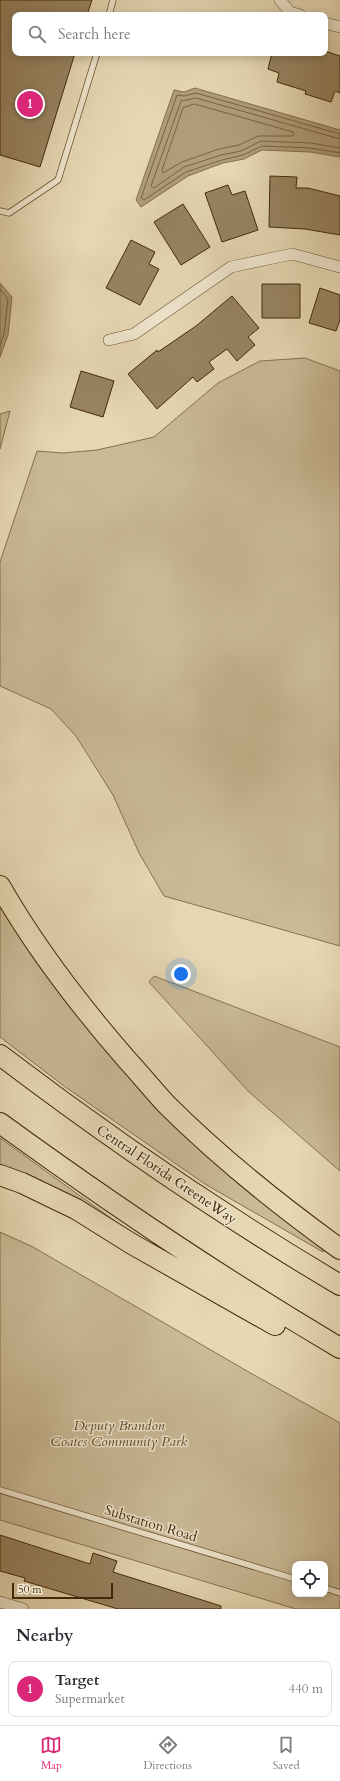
<!DOCTYPE html>
<html lang="en">
<head>
<meta charset="utf-8">
<style>
  body { margin:0; font-family:Cardo,serif; background:#f7f7f7; color:#2b2b33 }
  .controls { position:absolute; right:12px; bottom:12px; display:grid; overflow:hidden; border-radius:8px; box-shadow:0 2px 10px #0003 }
  .controls button { width:36px; height:36px; display:grid; place-items:center; padding:0; border:0; border-bottom:1px solid #e1e1e2; background:#fff; color:#2b2b33; font:20px sans-serif }
  .scale { position:absolute; left:12px; bottom:10px; width:101px; box-sizing:border-box; padding-left:4px; border:2px solid #432809; border-top:0; font-size:11px; line-height:14px; white-space:nowrap; color:#432809; -webkit-text-stroke:3px #efe6ce; paint-order:stroke }
  .you { position:absolute; left:181px; top:974px; width:14px; height:14px; margin:-10px; border:3px solid #fff; border-radius:50%; background:#1a73e8; box-shadow:0 0 0 6px #1a73e833 }
  .badge { display:grid; place-items:center; width:26px; height:26px; border-radius:50%; background:#db2777; color:#fff; font-size:13px; font-weight:700 }
  .pin { position:absolute; translate:-50% -50%; border:2px solid #fff; box-shadow:0 1px 4px #0006 }
  .list { margin:0; padding:0; list-style:none }
  h2 { display:flex; justify-content:space-between; align-items:center; height:52px; margin:0; padding:0 16px; font-size:17px }
  h2 small { font-size:13px; font-weight:400; color:#7c7c81 }
  .list li { display:grid; grid-template-columns:26px 1fr auto; gap:12px; align-items:center; box-sizing:border-box; height:56px; margin:0 8px 8px; padding:0 8px; border:1px solid #e1e1e2; border-radius:8px }
  .list b { display:block; font-size:15px; white-space:nowrap }
  .list p { margin:0; font-size:13px; white-space:nowrap; color:#7c7c81 }
  .list em { font-size:13px; font-style:normal; color:#7c7c81 }
  .icon { flex:none; width:22px; height:22px; fill:none; stroke:currentColor; stroke-width:2; stroke-linecap:round; stroke-linejoin:round }
  .map { position:relative; flex:none; width:340px; height:1609px; overflow:hidden }
  .search { position:absolute; background:#fff; box-shadow:0 2px 10px #0003; left:12px; right:12px; top:12px; height:44px; display:flex; align-items:center; gap:10px; box-sizing:border-box; padding:0 14px; border-radius:8px; color:#7c7c81; font-size:15px }
  .sheet { height:116px; background:#fff }
  nav { display:flex; justify-content:space-around; align-items:center; box-sizing:border-box; height:56px; border-top:1px solid #e1e1e2; background:#fff; font-size:11px; color:#7c7c81 }
  nav a { display:grid; justify-items:center; gap:2px }
  nav .on { color:#db2777 }
  .map>svg:first-child { display:block }
</style>
</head>
<body>
<div class="map">
<svg width="340" height="1609" viewBox="0 0 340 1609">
  <rect width="100%" height="100%" fill="#e6d8b4"/>
  <filter id="stains"><feTurbulence type="fractalNoise" baseFrequency=".005" numOctaves="4"/><feColorMatrix values="0 0 0 0 .2 0 0 0 0 .09 0 0 0 0 .02 0 0 0 .5 -.17"/></filter>
  <radialGradient id="worn" r=".72"><stop offset=".6" stop-color="#630" stop-opacity="0"/><stop offset="1" stop-color="#630" stop-opacity=".3"/></radialGradient>
  <path fill="#caba97" stroke="#867150" fill-rule="evenodd" d="M305,358l35,13v575l-176,-50 -25,-43 -26,-58 -37,-59 -25,-27 -51,-23v-124l37,-111 26,2 34,-3 57,-13 64,-54 42,-22z
    M10,411l-10,38v-35z
    M0,901l78,113 247,231 -2,7 -118,-68 -141,-98 -64,-49z
    M154,976l186,71v124l-91,-79 -100,-110z
    M0,1138l119,86 -4,3 -115,-58z
    M0,1232l33,15 221,128 86,48v186h-44l-296,-89zM295,1564h30v30h-30z"/>
  <path fill="#af9c7a" stroke="#846e4d" d="M195,88l145,42v27l-30,-5 -48,-2 -18,9 -21,4 -35,13 -47,31 -5,-7 38,-110 10,2z
    M0,283l12,14 -4,38 -8,22z"/>
  <g fill="none" stroke-linecap="round" stroke-linejoin="round">
    <path stroke="#796242" stroke-width="1" d="M195,104l98,28 1,3 -2,1h-34l-19,9 -20,4 -37,13 -19,11 -1,-3 21,-62z
      M340,134l-144,-41 -12,3 -7,-1 -36,103 3,2 42,-28 36,-12 21,-5 19,-9 48,2 30,5
      M340,139l-144,-41 -15,3 -30,85 3,2 30,-21 37,-12 20,-4 20,-10 50,2 29,5
      M0,289l8,10 -4,35 -4,12"/>
  </g>
  <path fill="#988462" stroke="#432809" d="M0,0h92l-5,15h-72v38h60l-35,114 -40,-12z
    M325,51l15,5v37l-5,-2 -4,11 -26,-8 1,-3 -29,-9 2,-9 -11,-4 4,-16h53z
    M270,176l27,1 -1,11h12l32,8v39l-35,-6 -36,-2z
    M228,185l4,10 13,-4 13,39 -36,12 -17,-49z
    M183,204l27,43 -29,18 -27,-43z
    M131,240l24,12 -6,12 10,5 -19,36 -34,-17z
    M262,284h38v34h-38z
    M320,288l20,7v25l-4,11 -27,-8z
    M232,296l27,32 -11,9 7,8 -18,16 -10,-12 -18,13 5,7 -17,13 -4,-5 -36,32 -29,-35 29,-24 1,2 38,-26z
    M81,371l33,10 -11,36 -33,-10z
    M0,1535l90,29 3,-11 24,8 -4,11 108,34v3h-103l-94,-28 1,-3 -25,-7z"/>
  <g fill="none" stroke-linecap="round" stroke-linejoin="round">
    <g stroke="#6c5434" stroke-width="7">
      <path id="lane" d="M109,15l4,-15
        M0,211l9,2 49,-33 39,-127
        M0,1490l295,89
        M325,1588l15,5"/>
    </g>
    <g stroke="#6c5434" stroke-width="12">
      <path id="street" d="M280,0l10,12 10,3
        M325,23l15,4
        M109,340l25,-6 97,-67 61,-13 48,13
        M0,1602l23,7"/>
    </g>
    <g stroke="#432809" stroke-width="22">
      <path id="highway" d="M0,886c36,63 80,120 128,175 13,14 25,29 38,43 53,53 113,101 174,145
        M0,1055c109,83 222,160 340,230
        M0,1123c110,80 223,156 340,225
        M0,1175l22,8 54,26 56,35 143,81"/>
    </g>
    <use href="#lane" stroke="#efe6ce" stroke-width="5.5"/>
    <use href="#street" stroke="#efe6ce" stroke-width="11"/>
    <use href="#highway" stroke="#e6d8b4" stroke-width="20"/>
  </g>
  <g text-anchor="middle" stroke-width="3" stroke-linejoin="round" paint-order="stroke">
    <g font-size="14" fill="#432809" stroke="#efe6ce">
      <text transform="translate(167 1174) rotate(34)" y="5">Central Florida GreeneWay</text>
      <text transform="translate(151 1523) rotate(17)" y="5">Substation Road</text>
    </g>
    <g font-size="14" font-style="italic" fill="#5e4525" stroke="#efe6ce">
      <text x="119" y="1430">Deputy Brandon<tspan x="119" dy="16">Coates Community Park</tspan></text>
    </g>
  </g>
  <rect width="100%" height="100%" filter="url(#stains)"/>
  <rect width="100%" height="100%" fill="url(#worn)"/>
</svg>
<div class="controls">
<button><svg class="icon" aria-label="locate" viewBox="0 0 24 24"><circle cx="12" cy="12" r="6"/><path d="M12 2v4M12 18v4M2 12h4M18 12h4"/></svg></button>
</div>
<div class="scale">50 m</div>
<div class="you"></div>
<div class="pin badge" style="left:30px;top:104px">1</div>
<div class="search"><svg class="icon" aria-label="search" viewBox="0 0 24 24"><circle cx="10" cy="10" r="6"/><path d="M15 15l6 6"/></svg>Search here</div>
</div>
<section class="sheet">
<h2>Nearby<small></small></h2>
<ul class="list">
<li><span class="badge">1</span><div><b>Target</b><p>Supermarket</p></div><em>440 m</em></li>
</ul>
</section>
<nav>
<a class="on"><svg class="icon" aria-label="map" viewBox="0 0 24 24"><path d="M3 6l6-2 6 2 6-2v14l-6 2-6-2-6 2zM9 4v14M15 6v14"/></svg>Map</a>
<a><svg class="icon" aria-label="directions" viewBox="0 0 24 24"><path d="M12 3l9 9-9 9-9-9zM9 14v-3h6M13 9l2 2-2 2"/></svg>Directions</a>
<a><svg class="icon" aria-label="saved" viewBox="0 0 24 24"><path d="M7 4h10v16l-5-4-5 4z"/></svg>Saved</a>
</nav>
</body>
</html>
